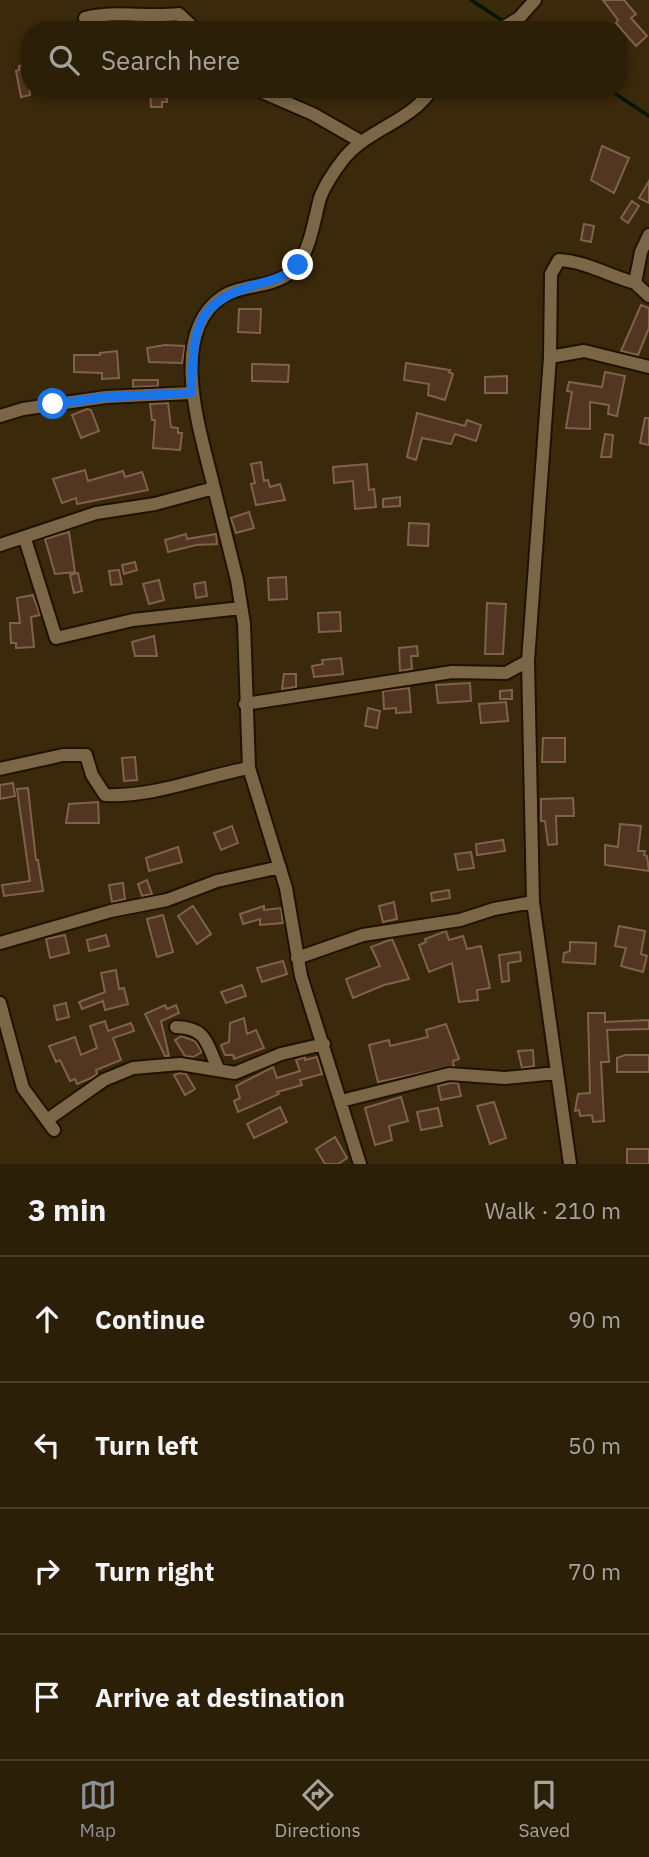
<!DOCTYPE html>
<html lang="en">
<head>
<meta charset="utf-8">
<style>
  body { margin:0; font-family:"IBM Plex Sans",sans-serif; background:#382c16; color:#f1f3f6 }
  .stop { position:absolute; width:21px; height:21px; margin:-16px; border:5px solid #1a73e8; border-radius:50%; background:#fff }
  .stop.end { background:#1a73e8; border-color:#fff; box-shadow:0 2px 7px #0008 }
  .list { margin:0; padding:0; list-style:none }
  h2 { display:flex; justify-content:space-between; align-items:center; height:91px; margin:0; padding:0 28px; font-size:30px }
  h2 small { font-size:23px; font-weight:400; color:#a6a29c }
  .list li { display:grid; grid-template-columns:46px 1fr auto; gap:21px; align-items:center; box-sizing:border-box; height:126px; padding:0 28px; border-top:2px solid #483d29 }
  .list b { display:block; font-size:26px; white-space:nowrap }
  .list em { font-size:23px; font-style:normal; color:#a6a29c }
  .icon { flex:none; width:38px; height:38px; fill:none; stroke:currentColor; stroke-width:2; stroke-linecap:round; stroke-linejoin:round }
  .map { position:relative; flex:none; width:649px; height:1164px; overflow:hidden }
  .search { position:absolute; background:#2c1f08; box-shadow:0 4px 10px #0003; left:21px; right:21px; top:21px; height:77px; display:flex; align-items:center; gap:18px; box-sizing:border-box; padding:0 24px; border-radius:28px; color:#a6a29c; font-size:26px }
  .sheet { height:595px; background:#2c1f08 }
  nav { display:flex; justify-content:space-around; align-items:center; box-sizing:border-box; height:98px; border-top:2px solid #483d29; background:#2c1f08; font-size:19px; color:#a6a29c }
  nav a { display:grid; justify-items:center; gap:4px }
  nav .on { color:#8c9099 }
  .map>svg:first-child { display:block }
</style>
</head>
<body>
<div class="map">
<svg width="649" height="1164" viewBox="0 0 649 1164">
  <rect width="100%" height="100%" fill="#3a290a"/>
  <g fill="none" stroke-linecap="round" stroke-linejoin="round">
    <path stroke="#031700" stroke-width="3.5" d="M471,0l35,23
      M608,89l41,27"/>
  </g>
  <path fill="#523621" stroke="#80624b" stroke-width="2" d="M603,0h21l12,14 -5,4 16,18 -11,10 -20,-23 2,-3z
    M27,64l3,31 -9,2 -5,-26 3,-1v-4z
    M150,89h16l1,13h-5v5h-11z
    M602,146l27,12 -15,35 -23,-13z
    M649,181v22l-10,-5z
    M632,201l7,5 -11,17 -7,-5z
    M584,224l10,2 -3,16 -10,-2z
    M641,305l8,3v20l-11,27 -17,-4z
    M239,309h22l-1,24 -22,-1z
    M165,345l20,1 -3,17 -33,-1 -2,-14z
    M117,351l2,27 -17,1v-6l-28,-1v-17h26v-2z
    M406,363l44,7 -1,2 4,2 -8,26 -17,-5 1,-11 -25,-4z
    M252,364l37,1 -1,17 -36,-1z
    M605,372l20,4 -8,40 -9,-2 1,-9 -19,-3v27l-24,-1 6,-36 -5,-1 2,-9 33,5z
    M507,376v17h-22v-16z
    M133,380h25v6l-25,1z
    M168,403l3,24 7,1v5h4l-2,17 -27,-2 2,-28h-3l-2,-16z
    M87,409l4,1 8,21 -18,7 -9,-23z
    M417,413l48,13 2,-6 14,5 -5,16 -21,-7 -4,10 -29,-6 -6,22 -9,-3z
    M645,418h4v27l-9,-2z
    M605,434l8,1 -2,22h-10z
    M261,462l3,19 4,-1 2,7 10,-3 5,16 -29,5 -5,-21 4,-1 -4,-19z
    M367,464l2,26 5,-1 2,18 -21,2 -2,-28 -19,2 -1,-16z
    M85,470l3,11 35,-10 2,6 17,-5 6,18 -71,14 -1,-6 -14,5 -9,-24z
    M400,497v9l-17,1v-8z
    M249,512l5,16 -18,5 -5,-15z
    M409,523l20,1 -1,22 -20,-1z
    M69,532l6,40 -20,2 -10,-35z
    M186,534l1,5 29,-5 1,10 -21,1 -28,7 -3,-12z
    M135,562l2,8 -13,4 -2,-9z
    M119,570l3,14 -11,1 -2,-14z
    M78,573l4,18 -8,2 -4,-18z
    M286,577l1,22 -18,1 -1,-22z
    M159,580l5,20 -15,4 -6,-20z
    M205,582l2,14 -11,2 -2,-14z
    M33,595l7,20 -9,2 3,30 -18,1v-5h-5l-1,-20h10l-3,-25z
    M487,603l19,1 -3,50h-18z
    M340,612l1,19 -22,1 -1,-19z
    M154,636l3,20h-22l-3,-14z
    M417,646l1,10h-7l1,13 -12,2 -1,-23z
    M341,658l2,16 -29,3 -2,-11 11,-2 -1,-4z
    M284,674h12v13l-14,2z
    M470,683l1,18 -33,2 -2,-18z
    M409,688l2,24 -15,1v-5l-12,1 -1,-18z
    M512,690v9h-12v-8z
    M506,702l2,19 -27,2 -2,-19z
    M368,708l12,3 -3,17 -12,-2z
    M543,738h22v24h-23z
    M135,757l2,23 -13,1 -2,-23z
    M13,783l2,13 -15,3v-14z
    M28,788l8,72h2l5,31 -39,5 -2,-11 28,-4 -13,-92z
    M573,798l1,18h-18l1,28 -9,1 -3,-24h-4v-22z
    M98,802l1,21h-33l3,-19z
    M620,824l21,2 -3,25h7l-1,4 3,1 2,15 -44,-6v-20l13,2z
    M232,826l6,17 -17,7 -7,-17z
    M503,840l2,11 -28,4 -1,-11z
    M178,847l4,15 -33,9 -3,-13z
    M471,852l3,16 -16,2 -3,-16z
    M147,880l5,14 -10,2 -4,-12z
    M123,883l2,16 -13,3 -3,-17z
    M449,890l1,8 -18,3 -1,-8z
    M394,902l3,17 -14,3 -4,-16z
    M193,906l18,28 -14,10 -19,-28z
    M264,906v4l17,-2 2,15 -23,2v-6l-17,5 -3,-10z
    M163,915l10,37 -16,5 -10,-38z
    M619,926l26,5 -4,23 6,2 -4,16 -22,-6 5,-18 -11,-2z
    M446,931l3,9 14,-4 4,13 14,-3 9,42 -13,2 1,10 -19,2 -7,-39 -23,9 -10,-27 7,-3 -1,-3z
    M65,935l4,18 -19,5 -4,-19z
    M106,935l3,11 -20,5 -2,-11z
    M392,939l17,40 -25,6 -31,13 -7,-19 34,-13 -9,-19z
    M570,942l26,1 -1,21 -32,-2 1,-9 6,-2z
    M520,952l1,9 -13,2 1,18 -7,1 -3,-27z
    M283,961l4,13 -25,8 -5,-14z
    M116,970l3,19 5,-1 4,16 -23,6 -2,-9 -21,8 -3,-7 26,-10 -4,-19z
    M242,985l4,11 -20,7 -5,-11z
    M66,1003l3,14 -12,3 -3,-14z
    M165,1005l2,4 9,-4 3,8 -18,8 8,35h-4l-20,-42z
    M588,1013h17v9l44,-2v9l-42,1 2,32h-8l3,59 -11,1 -1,-7 -12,1 -1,-6 -4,1 3,-17 12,-1z
    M244,1018l3,16 9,-4 8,18 -30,11 -1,-4h-8l-4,-10 8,-3 1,-19z
    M105,1021l3,10 23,-8 3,8 -21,7 8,22 -25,10 1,4 -6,4 -14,6 -2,-5 -5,2 -10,-21 -4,2 -7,-16 26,-9 6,18 16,-7 -7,-22z
    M446,1024l13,35 -6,2 1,5 -76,16 -9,-37 20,-5 1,6 38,-9 -2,-7z
    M181,1036l14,5 7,11 -9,5 -8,-1 -10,-16z
    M533,1050l1,16 -12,2 -4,-17z
    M625,1055h24v17h-32v-14z
    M305,1057v3l12,-3 5,17 -22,6 2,5 -25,7 2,2 -41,18 -4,-11 6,-3 -4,-12 37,-19 4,11 23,-7 -4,-11z
    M180,1073l6,1 9,15 -10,6 -11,-20z
    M450,1083h8l3,13 -20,4 -3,-14z
    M401,1097l7,24 -19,5 3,14 -17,5 -10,-37z
    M494,1102l12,36 -16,6 -13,-38z
    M280,1107l7,15 -33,16 -7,-14z
    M438,1108l4,18 -21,4 -4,-18z
    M335,1137l12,21 -9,6h-13l-9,-15z
    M627,1149h22v15h-22z"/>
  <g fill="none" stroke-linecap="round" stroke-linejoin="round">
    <g stroke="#1f1200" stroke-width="16">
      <path id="minor" d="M85,18c28,-8 62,0 94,-4l17,16
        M499,30l20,-12 16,-18
        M255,89l58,25 47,27
        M649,235l-8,17 -6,31 14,13
        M550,357l34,-6 65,16
        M0,416l23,-7 83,-12 85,-4
        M214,488l23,92 7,44 5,144 37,120 15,88 59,188
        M25,539l31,99 77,-18 108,-12
        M0,545l96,-32 59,-9 59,-16c-12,-52 -48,-153 8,-191 19,-13 47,-9 65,-22 23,-16 26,-52 33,-77 4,-11 14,-27 22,-37 24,-32 68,-38 90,-72
        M245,704l207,-32 54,1 22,-12
        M0,769l63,-14h23l6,20 13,20c51,2 95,-18 144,-27
        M0,943l111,-32 56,-11 50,-19 63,-14
        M297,958l66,-23 97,-15 34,-11 39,-7
        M0,1003l23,85 31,42
        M176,1027c33,1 30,18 43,43
        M341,1101l108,-27 56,4 52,-5
        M47,1120l57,-40 29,-12 47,-4 55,9 46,-19 43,-10
        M570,1164l-37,-262 -5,-241 22,-304 1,-83 8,-14c25,1 51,16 76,23"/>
    </g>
    <use href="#minor" stroke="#7b6748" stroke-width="12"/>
  </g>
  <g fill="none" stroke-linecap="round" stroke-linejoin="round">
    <path stroke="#1a73e8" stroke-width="9" d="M53,404l53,-7 85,-4c4,-58 -2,-89 64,-108 17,-5 30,-7 43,-20"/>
  </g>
</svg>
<div class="stop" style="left:53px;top:404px"></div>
<div class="stop end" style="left:298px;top:265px"></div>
<div class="search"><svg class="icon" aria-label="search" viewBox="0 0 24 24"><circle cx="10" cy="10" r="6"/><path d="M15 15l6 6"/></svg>Search here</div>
</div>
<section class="sheet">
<h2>3 min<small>Walk · 210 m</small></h2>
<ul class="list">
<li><svg class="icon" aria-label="ahead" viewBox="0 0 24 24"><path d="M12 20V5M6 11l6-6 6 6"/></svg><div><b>Continue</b></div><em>90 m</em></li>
<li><svg class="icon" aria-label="left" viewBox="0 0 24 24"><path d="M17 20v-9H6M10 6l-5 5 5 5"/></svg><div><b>Turn left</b></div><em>50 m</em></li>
<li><svg class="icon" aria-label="right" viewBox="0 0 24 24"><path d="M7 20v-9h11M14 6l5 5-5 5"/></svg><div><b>Turn right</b></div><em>70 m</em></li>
<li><svg class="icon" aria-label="arrive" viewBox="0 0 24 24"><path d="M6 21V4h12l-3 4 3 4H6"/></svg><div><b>Arrive at destination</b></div></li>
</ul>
</section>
<nav>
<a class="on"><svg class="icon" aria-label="map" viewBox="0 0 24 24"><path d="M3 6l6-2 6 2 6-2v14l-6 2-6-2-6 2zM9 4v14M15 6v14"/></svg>Map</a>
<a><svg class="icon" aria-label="directions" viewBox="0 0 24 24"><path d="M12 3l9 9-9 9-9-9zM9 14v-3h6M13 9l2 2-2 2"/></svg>Directions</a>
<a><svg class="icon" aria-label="saved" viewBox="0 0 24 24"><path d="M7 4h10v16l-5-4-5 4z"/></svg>Saved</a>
</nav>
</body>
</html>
